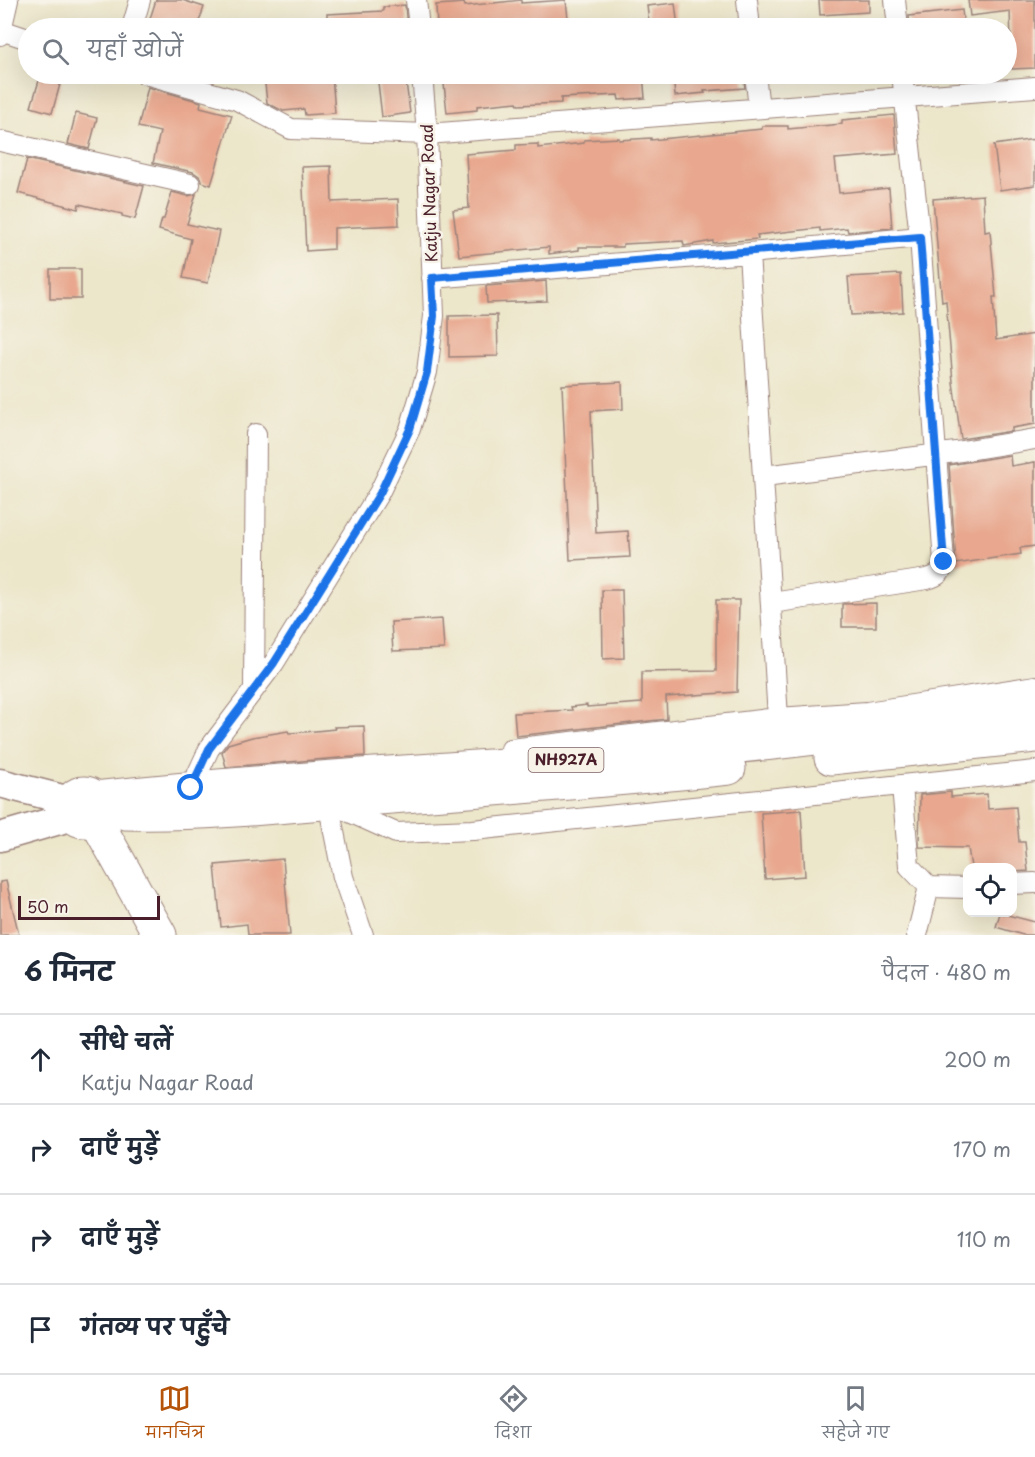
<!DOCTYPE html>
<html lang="hi">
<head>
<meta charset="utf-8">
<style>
  body { margin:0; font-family:"Playpen Sans","Playpen Sans Deva",sans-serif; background:#f2f2f3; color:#1f2937 }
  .controls { position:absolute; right:18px; bottom:18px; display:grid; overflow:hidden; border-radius:12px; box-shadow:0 6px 24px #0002 }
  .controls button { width:54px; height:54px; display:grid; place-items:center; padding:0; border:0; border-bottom:2px solid #e0e1e3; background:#fff; color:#1f2937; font:30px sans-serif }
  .scale { position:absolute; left:18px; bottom:15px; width:142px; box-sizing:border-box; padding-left:6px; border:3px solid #4a1f2b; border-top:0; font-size:16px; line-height:21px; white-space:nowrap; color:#4a1f2b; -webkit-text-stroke:4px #f7f3e8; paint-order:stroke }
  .stop { position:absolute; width:18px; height:18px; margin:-14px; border:4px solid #1a73e8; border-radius:50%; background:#fff }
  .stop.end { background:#1a73e8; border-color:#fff; box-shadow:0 2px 6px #0008 }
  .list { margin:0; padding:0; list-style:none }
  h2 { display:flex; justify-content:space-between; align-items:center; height:78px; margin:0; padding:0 24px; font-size:26px }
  h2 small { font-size:20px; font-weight:400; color:#747a83 }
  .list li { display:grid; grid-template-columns:39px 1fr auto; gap:18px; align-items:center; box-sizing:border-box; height:90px; padding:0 24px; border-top:2px solid #e0e1e3 }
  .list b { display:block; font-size:22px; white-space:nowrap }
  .list p { margin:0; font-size:20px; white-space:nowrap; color:#747a83 }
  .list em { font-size:20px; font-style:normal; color:#747a83 }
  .icon { flex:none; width:33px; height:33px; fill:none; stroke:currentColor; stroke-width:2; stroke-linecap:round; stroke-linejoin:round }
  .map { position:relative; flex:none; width:1035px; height:935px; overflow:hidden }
  .search { position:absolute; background:#fff; box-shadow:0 6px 24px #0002; left:18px; right:18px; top:18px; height:66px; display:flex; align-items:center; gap:15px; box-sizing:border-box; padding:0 21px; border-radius:33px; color:#747a83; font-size:22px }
  .sheet { height:438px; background:#fff }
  nav { display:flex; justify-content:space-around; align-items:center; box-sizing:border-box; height:84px; border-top:2px solid #e0e1e3; background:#fff; font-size:16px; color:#747a83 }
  nav a { display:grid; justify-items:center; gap:3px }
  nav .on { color:#b45309 }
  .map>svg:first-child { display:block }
</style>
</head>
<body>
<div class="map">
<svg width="1035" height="935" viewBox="0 0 1035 935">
  <rect width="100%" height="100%" fill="#f7f3e8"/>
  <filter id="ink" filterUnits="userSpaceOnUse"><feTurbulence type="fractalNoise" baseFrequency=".0167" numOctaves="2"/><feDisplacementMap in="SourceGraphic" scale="12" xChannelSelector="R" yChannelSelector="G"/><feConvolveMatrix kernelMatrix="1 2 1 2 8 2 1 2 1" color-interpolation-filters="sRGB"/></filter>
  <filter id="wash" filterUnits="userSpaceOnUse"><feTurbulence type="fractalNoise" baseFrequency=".008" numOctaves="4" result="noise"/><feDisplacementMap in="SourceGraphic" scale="24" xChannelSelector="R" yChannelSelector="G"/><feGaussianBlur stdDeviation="1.35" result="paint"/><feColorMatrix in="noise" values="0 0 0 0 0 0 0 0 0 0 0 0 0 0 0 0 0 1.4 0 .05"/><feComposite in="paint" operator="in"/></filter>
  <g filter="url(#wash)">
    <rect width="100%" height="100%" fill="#ece6ca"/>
    <g id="blocks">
      <path fill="#e8a78e" d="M156,0h26l22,7 -7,21h-50z
        M521,0v3l45,-3 3,28h-132l-1,-23 28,-2 1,3z
        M819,0h50v12l-49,3z
        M968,0h67v68l-23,1 -2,-58 -40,5z
        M675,3l3,25h-28l-3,-22z
        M405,5l2,23h-80v-14l56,-3v-4z
        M962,10l2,18h-54l-1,-12z
        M41,74h22l-11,39 -21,-6z
        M264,74h68l3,39 -30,2 -1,-6 -21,2 -16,-8z
        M377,74h28l5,39 -28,4z
        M443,74h200l2,24 -26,2 -1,-5 -57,3v5l-43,2 -1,-3 -40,4v4l-30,3z
        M673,74h70l2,14 -41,3 1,2 -30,3z
        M148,87l53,15 -1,5 32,8 -21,70 -9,-3 -3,-6 -6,-4 -40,-9 7,-31 -22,-5z
        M76,113l21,5 -8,31 -21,-5z
        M894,115l3,39 -62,5 4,34 50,-5 3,40 -44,4 -1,-4 -27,3v-3l-63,7 1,4 -45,4v-2l-29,5 -1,-5 -60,3v3h-44v3l-30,4v-7l-90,9 -6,-46 16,-2 -3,-54 50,-4v-5l22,-1v4l46,-5v-3l35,-2v2l32,-2v2l111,-11v-3h26v3l54,-5v-4z
        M1035,139v46l-35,5 -6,-45z
        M27,159l117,27 -9,33 -13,-3v-2l-43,-10 -1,5 -60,-16z
        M331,166l1,36 66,-3 1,26 -65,3v21l-28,2 -4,-84z
        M172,192l16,4 8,-2 -9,30 32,7 -11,52 -25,-5 8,-39 -32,-9 3,-11h2z
        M983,195l2,37 5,-1 6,66h-3l3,43 39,-6v90l-23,4v3l-51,8 -8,-57 -7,-81 -4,1 -9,-103z
        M50,269h31v30h-31z
        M901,274l2,38 -52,3 -3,-38z
        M546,281l1,20 -60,2 -1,-17z
        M497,315l1,41 -49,1v-41z
        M622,382l1,27 -32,2 5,122 32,-2 2,26 -60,3 -8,-175z
        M1010,455l1,11 24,-4v84l-15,2 1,6 -65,10 -7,-99z
        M602,590h20l2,68 -21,1z
        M716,600h23l-2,92 -71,5 1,22 -151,17 -2,-23 58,-3 -1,-3 16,-2v2l55,-4v-31l74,-1z
        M876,603v24h-34v-23z
        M442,619l2,30 -51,2 -2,-29z
        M364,726l1,30 -139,11 -4,-15 6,-8 24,-7 36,-6 1,2 16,-1 30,-3 -1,-2z
        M951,792v5l36,-3 1,15 28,-2 3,35h6l3,29 -16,1v-5h-41l-3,-19 -49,-1 1,-52z
        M801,810l4,66 -40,3 -4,-66z
        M283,859l7,76h-42l-1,-11 -26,3 -6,-62z
        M6,881l13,54h-19v-53z
        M1000,913l35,9v13h-12l-27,-8z"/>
    </g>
  </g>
  <g filter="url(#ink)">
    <use href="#blocks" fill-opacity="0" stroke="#9b827a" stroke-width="1.5"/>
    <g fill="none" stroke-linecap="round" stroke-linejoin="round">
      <g stroke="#9b827a" stroke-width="22">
        <path id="minor" d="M416,0l3,28
          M747,0l3,28
          M895,0l3,28
          M132,28l8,-28
          M1,30l27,9
          M0,35l8,-35
          M145,74l92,26 54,29 136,5 608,-47
          M755,74l4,34
          M0,141l190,43
          M749,253l171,-16 -18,-163
          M432,278l317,-25 29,465
          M764,476l192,-24 79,-13
          M772,603l155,-24c11,-3 15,-6 17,-17l-24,-325
          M254,689l2,-255
          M511,749l267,-31 89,-6 168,-26
          M902,786l7,80 20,21 39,1
          M191,788l18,-39 65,-86 105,-170 31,-64 17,-57 7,-56 -7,-182 -5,-60
          M328,802l15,75 20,58
          M336,806l60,27 77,-3 562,-59
          M1012,884l23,-1
          M917,935l12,-48"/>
      </g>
      <g stroke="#9b827a" stroke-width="31">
        <path id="secondary" d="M0,783l70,18
          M0,837l73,-21"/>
      </g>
      <g stroke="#9b827a" stroke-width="35">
        <path id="trunk" d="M831,758l204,-22
          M70 807a14 14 0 1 1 28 0a14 14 0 1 1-28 0Z
          M95,798c228,-25 458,-32 686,-56 85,-9 169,-22 254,-33
          M125,813c81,2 161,-7 241,-14 121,-9 242,-18 363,-31
          M94,817l66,118"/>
      </g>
      <use href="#minor" stroke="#fff" stroke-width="20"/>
      <use href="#secondary" stroke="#fff" stroke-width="28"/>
      <use href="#trunk" stroke="#fff" stroke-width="33"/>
    </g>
  </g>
  <g fill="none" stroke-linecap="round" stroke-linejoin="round" filter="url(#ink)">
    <path stroke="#1a73e8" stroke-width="8" d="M191,788l18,-39 65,-86 106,-170 30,-64 17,-57 7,-56 -2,-38 488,-41 24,325"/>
  </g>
  <g text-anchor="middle" stroke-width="5" stroke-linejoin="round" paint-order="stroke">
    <rect fill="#f7f3e8" stroke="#7e5f64" stroke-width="1.5" x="528.5" y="748" width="75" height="24" rx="4.5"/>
    <g font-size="15" font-weight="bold" fill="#4a1f2b">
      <text x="566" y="765">NH927A</text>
    </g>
    <g font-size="16" fill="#4a1f2b" stroke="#f7f3e8">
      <text transform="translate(429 193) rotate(-92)" y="6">Katju Nagar Road</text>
    </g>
  </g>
</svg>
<div class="controls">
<button><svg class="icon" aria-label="locate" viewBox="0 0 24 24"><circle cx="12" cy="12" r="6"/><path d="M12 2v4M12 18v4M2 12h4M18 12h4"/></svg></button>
</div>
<div class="scale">50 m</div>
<div class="stop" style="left:191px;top:788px"></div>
<div class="stop end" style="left:944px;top:562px"></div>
<div class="search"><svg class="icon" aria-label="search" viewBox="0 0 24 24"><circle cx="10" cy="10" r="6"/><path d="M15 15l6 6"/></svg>यहाँ खोजें</div>
</div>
<section class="sheet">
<h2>6 मिनट<small>पैदल · 480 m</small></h2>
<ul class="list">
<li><svg class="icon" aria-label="ahead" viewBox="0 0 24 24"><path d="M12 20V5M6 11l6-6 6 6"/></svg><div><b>सीधे चलें</b><p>Katju Nagar Road</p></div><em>200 m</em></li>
<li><svg class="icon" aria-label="right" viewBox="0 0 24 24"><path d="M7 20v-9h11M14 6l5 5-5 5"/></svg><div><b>दाएँ मुड़ें</b></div><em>170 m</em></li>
<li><svg class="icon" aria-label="right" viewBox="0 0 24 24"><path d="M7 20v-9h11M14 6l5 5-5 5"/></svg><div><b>दाएँ मुड़ें</b></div><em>110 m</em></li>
<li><svg class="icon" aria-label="arrive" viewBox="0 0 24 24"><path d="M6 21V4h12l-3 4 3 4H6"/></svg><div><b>गंतव्य पर पहुँचे</b></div></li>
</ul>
</section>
<nav>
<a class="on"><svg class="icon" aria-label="map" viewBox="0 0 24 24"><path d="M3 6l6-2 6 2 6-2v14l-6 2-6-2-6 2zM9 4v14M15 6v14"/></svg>मानचित्र</a>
<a><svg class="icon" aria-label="directions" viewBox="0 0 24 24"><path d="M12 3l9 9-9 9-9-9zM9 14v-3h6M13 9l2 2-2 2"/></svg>दिशा</a>
<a><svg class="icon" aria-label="saved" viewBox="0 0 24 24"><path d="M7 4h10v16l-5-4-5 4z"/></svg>सहेजे गए</a>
</nav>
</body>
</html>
